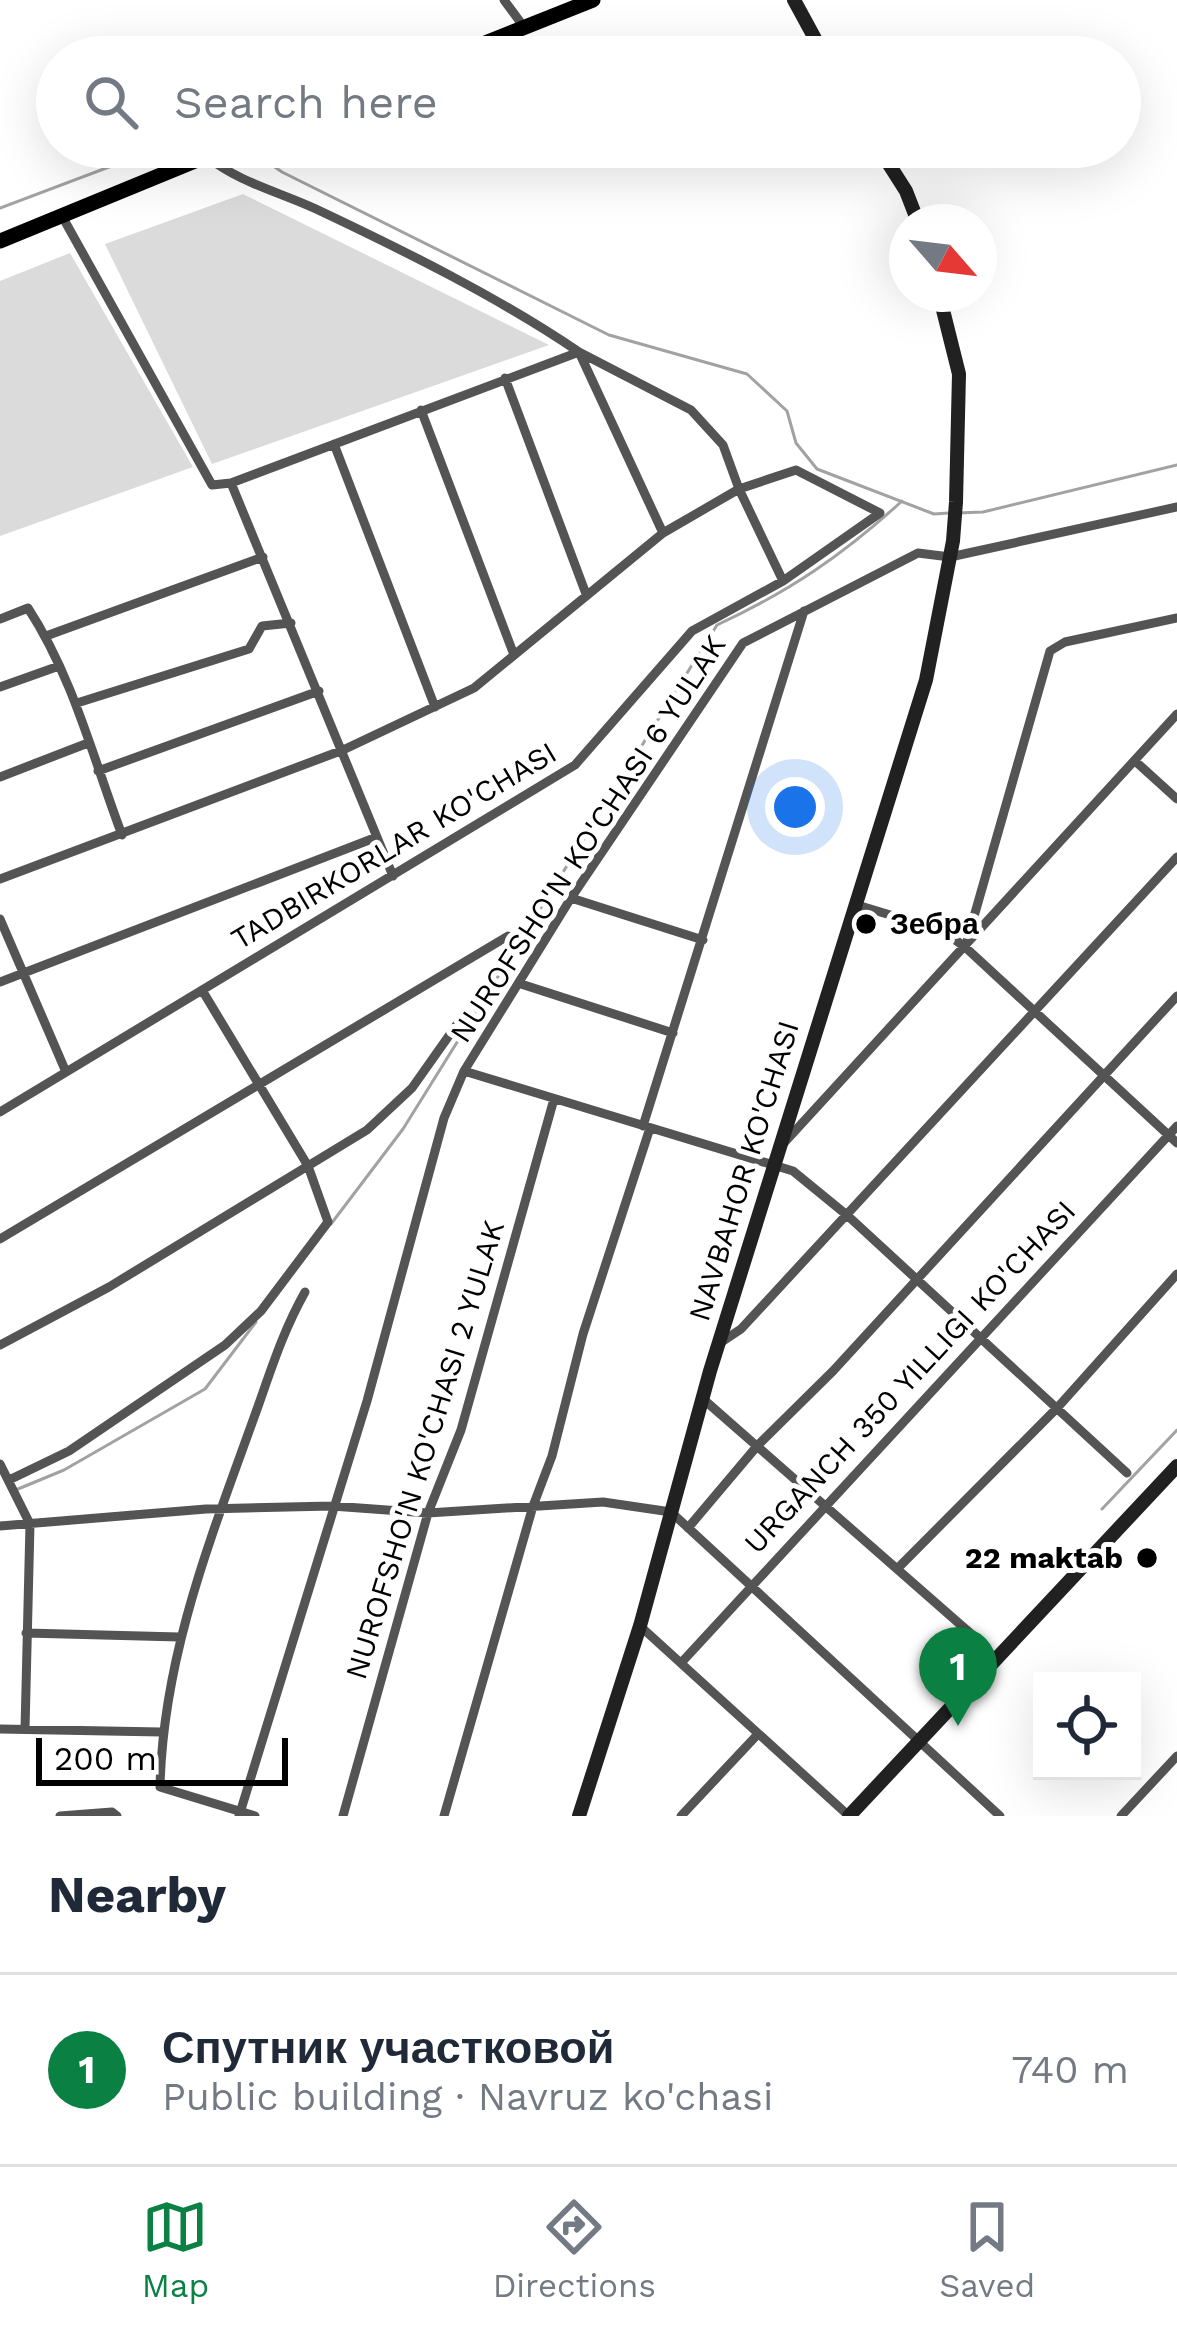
<!DOCTYPE html>
<html lang="en">
<head>
<meta charset="utf-8">
<style>
  body { margin:0; font-family:"Work Sans",sans-serif; background:#f6f6f7; color:#1f2937 }
  .controls { position:absolute; right:36px; bottom:36px; display:grid; overflow:hidden; border-radius:0px; box-shadow:0 12px 48px #0002 }
  .controls button { width:108px; height:108px; display:grid; place-items:center; padding:0; border:0; border-bottom:3px solid #e0e1e3; background:#fff; color:#1f2937; font:60px sans-serif }
  .compass { position:absolute; left:889px; top:204px; width:108px; height:108px; border-radius:50%; background:#fff; box-shadow:0 12px 48px #0002; rotate:118deg }
  .scale { position:absolute; left:36px; bottom:30px; width:252px; box-sizing:border-box; padding-left:12px; border:6px solid #000; border-top:0; font-size:33px; line-height:42px; white-space:nowrap; color:#000; -webkit-text-stroke:9px #fff; paint-order:stroke }
  .you { position:absolute; left:795px; top:807px; width:42px; height:42px; margin:-30px; border:9px solid #fff; border-radius:50%; background:#1a73e8; box-shadow:0 0 0 18px #1a73e833 }
  .badge { display:grid; place-items:center; width:78px; height:78px; border-radius:50%; background:#0b8043; color:#fff; font-size:39px; font-weight:700 }
  .pin { position:absolute; translate:-50% -99px; filter:drop-shadow(0 3px 6px #0008) }
  .pin::after { content:''; position:absolute; top:63px; width:42px; height:36px; background:inherit; clip-path:polygon(0 0,100% 0,50% 100%) }
  .list { margin:0; padding:0; list-style:none }
  h2 { display:flex; justify-content:space-between; align-items:center; height:156px; margin:0; padding:0 48px; font-size:51px }
  h2 small { font-size:39px; font-weight:400; color:#747a83 }
  .list li { display:grid; grid-template-columns:78px 1fr auto; gap:36px; align-items:center; box-sizing:border-box; height:192px; padding:0 48px; border-top:3px solid #e0e1e3 }
  .list b { display:block; font-size:45px; white-space:nowrap }
  .list p { margin:0; font-size:39px; white-space:nowrap; color:#747a83 }
  .list em { font-size:39px; font-style:normal; color:#747a83 }
  .icon { flex:none; width:66px; height:66px; fill:none; stroke:currentColor; stroke-width:2; stroke-linecap:round; stroke-linejoin:round }
  .map { position:relative; flex:none; width:1177px; height:1816px; overflow:hidden }
  .search { position:absolute; background:#fff; box-shadow:0 12px 48px #0002; left:36px; right:36px; top:36px; height:132px; display:flex; align-items:center; gap:30px; box-sizing:border-box; padding:0 42px; border-radius:66px; color:#747a83; font-size:45px }
  .sheet { height:348px; background:#fff }
  nav { display:flex; justify-content:space-around; align-items:center; box-sizing:border-box; height:168px; border-top:3px solid #e0e1e3; background:#fff; font-size:33px; color:#747a83 }
  nav a { display:grid; justify-items:center; gap:6px }
  nav .on { color:#0b8043 }
  .map>svg:first-child { display:block }
</style>
</head>
<body>
<div class="map">
<svg width="1177" height="1816" viewBox="0 0 1177 1816">
  <rect width="100%" height="100%" fill="#fff"/>
  <path fill="#dbdbdb" d="M243,194l306,151 -337,119 -107,-220z
    M70,253l123,214 -193,69v-255z"/>
  <g fill="none" stroke-linecap="round" stroke-linejoin="round">
    <path stroke="#a2a2a2" stroke-width="3" d="M246,147l36,25 327,163 138,39 40,37 9,32 21,26 117,45 15,-1
      M0,208l162,-61
      M958,513l25,-1 194,-47
      M331,1224l72,-95 314,-504c73,-34 126,-70 185,-124
      M18,1489l46,-19 141,-81 51,-67
      M1102,1509l75,-79"/>
    <path stroke="#545454" stroke-width="9" d="M504,0l20,27
      M206,156c34,27 71,35 110,53 89,42 182,88 263,143
      M62,216l150,269 19,-2 348,-131
      M505,378l81,216
      M421,410l93,245
      M334,444l101,263
      M231,483l162,393
      M663,533l-84,-181 112,58 32,35 16,44 44,92
      M0,619l28,-11c45,69 65,150 94,227
      M46,636l217,-79
      M0,687l59,-21
      M77,703l172,-54 13,-23 29,-3
      M1135,761l42,38
      M98,771l221,-80
      M0,777l88,-34
      M0,879l343,-129 131,-62 189,-155 76,-44 57,-19 84,43 -97,68 -91,50 -117,134 -575,347
      M571,898l132,42
      M854,904l89,27 22,16 212,196
      M0,919l66,153
      M967,941l83,-290 15,-9 112,-24
      M0,982l377,-145
      M521,984l152,49
      M464,1071l329,100 55,45 279,257
      M643,1126l161,-515
      M783,1144l394,-430
      M0,1239l508,-303
      M720,1343l21,-14 436,-472
      M0,1345l109,-58 258,-157 45,-42 53,-75
      M702,1398l276,242
      M0,1464l30,60 -5,205
      M9,1480l60,-29 156,-106 36,-34 67,-89 -20,-56 -106,-176
      M0,1526l206,-17 126,-3 96,7 175,-11 68,10 329,304
      M688,1528l70,-83 75,-74 344,-375
      M897,1569l161,-162 119,-133
      M640,1626l209,190
      M26,1633l153,4
      M681,1663l496,-537
      M0,1729l161,3
      M60,1816l52,-4 5,4
      M239,1816l128,-415 77,-283 20,-47 107,-173 172,-255 175,-90 32,4 227,-50
      M255,1816l-95,-29c3,-132 52,-252 96,-375 15,-42 27,-81 49,-120
      M343,1816l85,-303 33,-83 93,-331
      M444,1816l89,-310 19,-50 31,-122 67,-206
      M681,1816l77,-82
      M1121,1816l56,-60"/>
    <path stroke="#212121" stroke-width="14" d="M794,0l31,57
      M878,147l28,44 12,31
      M579,1816l61,-190 70,-255 216,-691 27,-139 3,-39 3,-128 -20,-80
      M849,1816l328,-350"/>
    <path stroke="#000" stroke-width="15" d="M450,57l143,-57
      M0,241l229,-94"/>
  </g>
  <g fill="#000" stroke="#fff" stroke-width="4.5">
    <circle cx="866" cy="924" r="12"/>
    <circle cx="1147" cy="1558" r="12"/>
  </g>
  <g text-anchor="middle" stroke-width="10" stroke-linejoin="round" paint-order="stroke">
    <g font-size="30" fill="#000" stroke="#fff">
      <text transform="translate(588 839) rotate(-57)" y="10">NUROFSHO'N KO'CHASI 6 YULAK</text>
      <text transform="translate(394 846) rotate(-31)" y="10">TADBIRKORLAR KO'CHASI</text>
      <text transform="translate(744 1171) rotate(-73)" y="10">NAVBAHOR KO'CHASI</text>
      <text transform="translate(910 1377) rotate(-47)" y="10">URGANCH 350 YILLIGI KO'CHASI</text>
      <text transform="translate(425 1450) rotate(-73)" y="10">NUROFSHO'N KO'CHASI 2 YULAK</text>
    </g>
    <g font-size="30" font-weight="bold" fill="#000" stroke="#fff" text-anchor="start">
      <text x="890" y="934">Зебра</text>
      <text x="1123" y="1568" text-anchor="end">22 maktab</text>
    </g>
  </g>
</svg>
<div class="controls">
<button><svg class="icon" aria-label="locate" viewBox="0 0 24 24"><circle cx="12" cy="12" r="6"/><path d="M12 2v4M12 18v4M2 12h4M18 12h4"/></svg></button>
</div>
<svg class="compass" viewBox="-18 -18 36 36"><path d="M0-13l5 13h-10z" fill="#e53935"/><path d="M0 13l5-13h-10z" fill="#747a83"/></svg>
<div class="scale">200 m</div>
<div class="you"></div>
<div class="pin badge" style="left:958px;top:1726px">1</div>
<div class="search"><svg class="icon" aria-label="search" viewBox="0 0 24 24"><circle cx="10" cy="10" r="6"/><path d="M15 15l6 6"/></svg>Search here</div>
</div>
<section class="sheet">
<h2>Nearby<small></small></h2>
<ul class="list">
<li><span class="badge">1</span><div><b>Спутник участковой</b><p>Public building · Navruz ko'chasi</p></div><em>740 m</em></li>
</ul>
</section>
<nav>
<a class="on"><svg class="icon" aria-label="map" viewBox="0 0 24 24"><path d="M3 6l6-2 6 2 6-2v14l-6 2-6-2-6 2zM9 4v14M15 6v14"/></svg>Map</a>
<a><svg class="icon" aria-label="directions" viewBox="0 0 24 24"><path d="M12 3l9 9-9 9-9-9zM9 14v-3h6M13 9l2 2-2 2"/></svg>Directions</a>
<a><svg class="icon" aria-label="saved" viewBox="0 0 24 24"><path d="M7 4h10v16l-5-4-5 4z"/></svg>Saved</a>
</nav>
</body>
</html>
